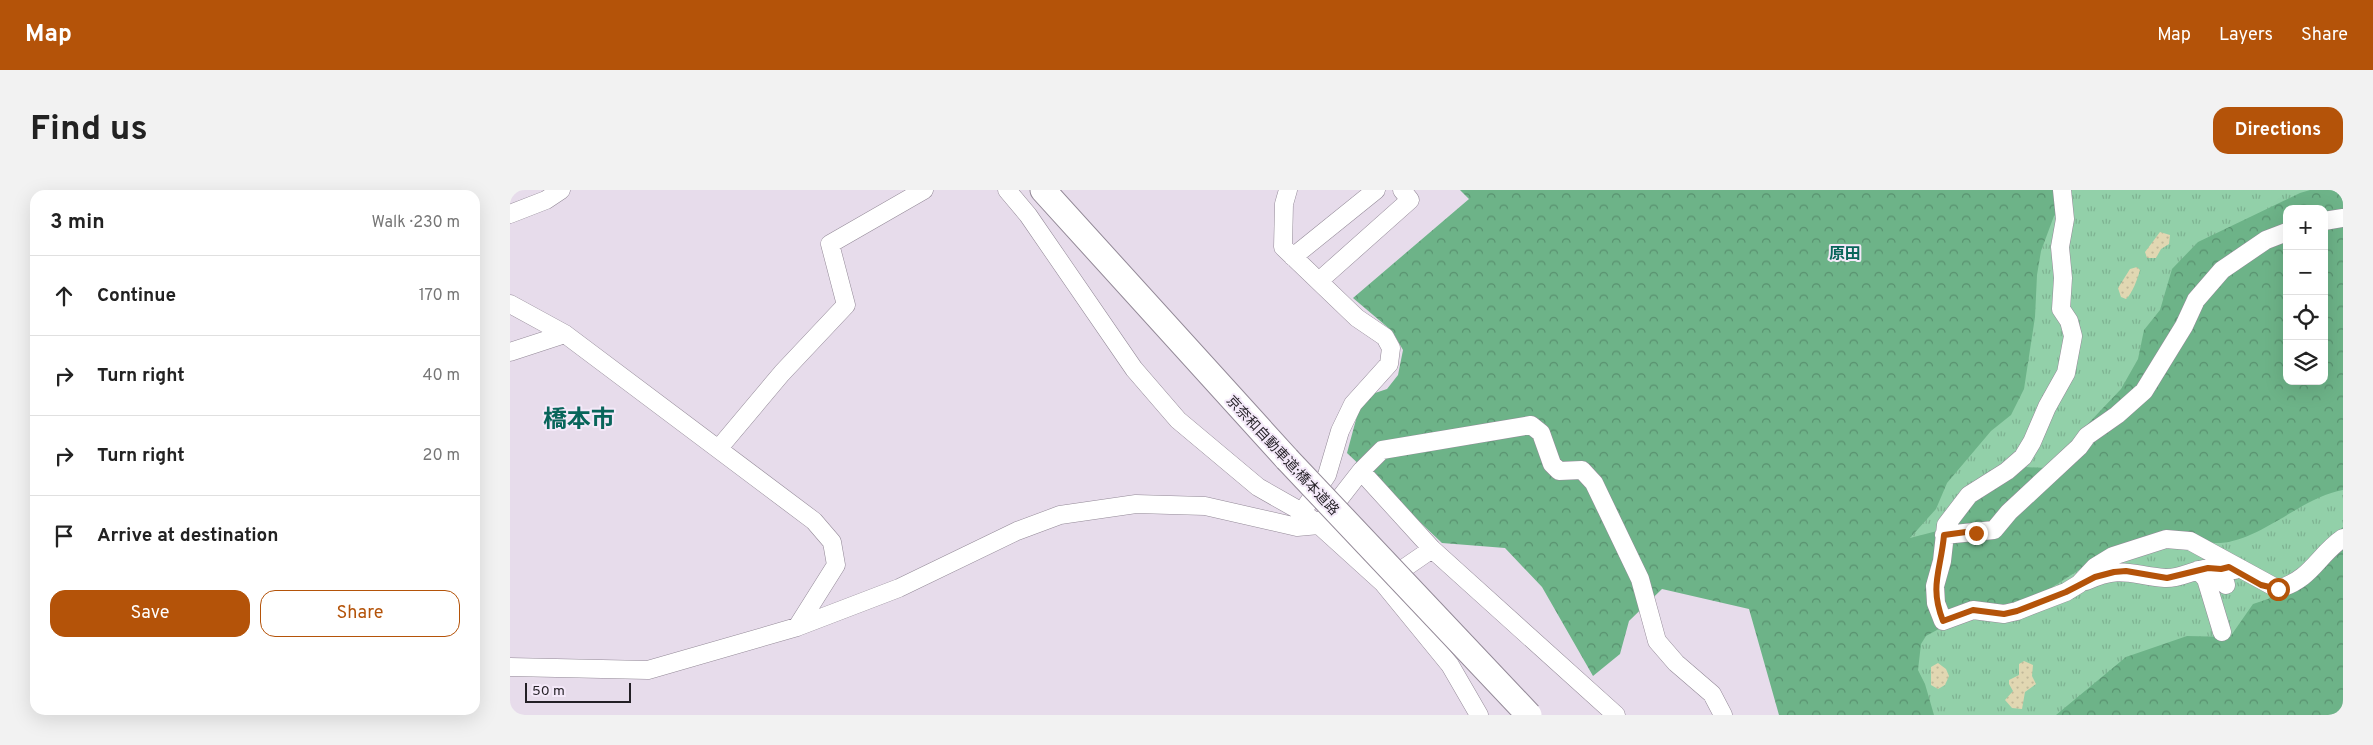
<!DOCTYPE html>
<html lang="en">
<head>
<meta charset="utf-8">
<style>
  body { margin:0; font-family:Overpass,"Noto Sans JP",sans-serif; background:#f2f2f2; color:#222 }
  .controls { position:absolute; right:15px; top:15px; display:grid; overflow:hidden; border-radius:10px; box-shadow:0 5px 20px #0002 }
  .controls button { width:45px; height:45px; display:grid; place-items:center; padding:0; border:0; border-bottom:1px solid #e0e0e0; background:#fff; color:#222; font:25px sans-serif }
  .scale { position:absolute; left:15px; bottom:12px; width:106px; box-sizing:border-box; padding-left:5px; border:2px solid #231f25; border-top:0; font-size:14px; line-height:18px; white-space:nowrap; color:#231f25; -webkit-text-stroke:4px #f4e9f9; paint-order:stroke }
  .stop { position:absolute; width:15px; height:15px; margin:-11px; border:4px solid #b45309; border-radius:50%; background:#fff }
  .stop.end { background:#b45309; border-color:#fff; box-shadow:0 1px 5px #0008 }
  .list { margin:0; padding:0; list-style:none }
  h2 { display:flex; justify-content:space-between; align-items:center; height:65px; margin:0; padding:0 20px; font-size:21px }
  h2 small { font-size:16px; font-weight:400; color:#767676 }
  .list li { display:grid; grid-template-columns:32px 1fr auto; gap:15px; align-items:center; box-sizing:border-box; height:80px; padding:0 20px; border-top:1px solid #e0e0e0 }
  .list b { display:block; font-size:19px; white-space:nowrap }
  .list em { font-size:16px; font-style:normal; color:#767676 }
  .actions { display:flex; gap:10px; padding:15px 20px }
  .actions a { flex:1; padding:11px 0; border:1px solid #b45309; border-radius:15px; text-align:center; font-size:18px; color:#b45309 }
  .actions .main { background:#b45309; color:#fff }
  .icon { flex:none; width:28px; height:28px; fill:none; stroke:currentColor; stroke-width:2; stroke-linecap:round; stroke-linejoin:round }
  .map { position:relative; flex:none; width:1833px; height:525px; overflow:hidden; border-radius:15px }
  header { display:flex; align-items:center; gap:30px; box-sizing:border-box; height:70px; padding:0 25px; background:#b45309; color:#fff }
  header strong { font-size:24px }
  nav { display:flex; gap:28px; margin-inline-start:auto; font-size:18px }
  .intro { display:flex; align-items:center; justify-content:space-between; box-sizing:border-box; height:120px; padding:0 30px }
  h1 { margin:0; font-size:35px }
  .button { padding:12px 22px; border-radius:15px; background:#b45309; color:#fff; font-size:18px; font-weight:700 }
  main { display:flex; gap:30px; padding:0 30px }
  aside { flex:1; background:#fff; border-radius:15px; box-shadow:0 5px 20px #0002 }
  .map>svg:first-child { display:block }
</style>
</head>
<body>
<header>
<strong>Map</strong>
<nav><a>Map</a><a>Layers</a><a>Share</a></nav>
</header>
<div class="intro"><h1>Find us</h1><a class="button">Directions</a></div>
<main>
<aside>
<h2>3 min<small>Walk · 230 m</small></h2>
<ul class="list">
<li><svg class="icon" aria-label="ahead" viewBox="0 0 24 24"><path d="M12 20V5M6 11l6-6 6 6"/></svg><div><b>Continue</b></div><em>170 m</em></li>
<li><svg class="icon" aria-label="right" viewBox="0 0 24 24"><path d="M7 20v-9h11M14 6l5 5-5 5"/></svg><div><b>Turn right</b></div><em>40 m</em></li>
<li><svg class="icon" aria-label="right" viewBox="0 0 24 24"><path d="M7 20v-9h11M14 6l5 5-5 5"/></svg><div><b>Turn right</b></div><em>20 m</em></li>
<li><svg class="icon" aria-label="arrive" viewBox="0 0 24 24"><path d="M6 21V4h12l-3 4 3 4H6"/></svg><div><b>Arrive at destination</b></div></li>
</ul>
<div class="actions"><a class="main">Save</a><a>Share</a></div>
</aside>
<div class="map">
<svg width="1833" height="525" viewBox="0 0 1833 525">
  <defs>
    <pattern id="grass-tufts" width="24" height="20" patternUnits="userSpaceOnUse" patternTransform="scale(1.25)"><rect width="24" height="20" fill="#92d0a9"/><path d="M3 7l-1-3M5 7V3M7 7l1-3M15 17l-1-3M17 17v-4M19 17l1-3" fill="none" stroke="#7eb291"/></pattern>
    <pattern id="forest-crowns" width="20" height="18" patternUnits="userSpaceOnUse" patternTransform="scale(1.25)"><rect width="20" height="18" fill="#6db388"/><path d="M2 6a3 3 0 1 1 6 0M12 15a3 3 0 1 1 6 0" fill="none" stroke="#59916f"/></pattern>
    <pattern id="sand-dots" width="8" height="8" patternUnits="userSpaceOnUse" patternTransform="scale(1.25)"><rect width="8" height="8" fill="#e1d7b2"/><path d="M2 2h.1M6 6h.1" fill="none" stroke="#c1b899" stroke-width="1.8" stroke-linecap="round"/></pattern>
  </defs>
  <rect width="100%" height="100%" fill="#e7dceb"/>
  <path fill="url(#grass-tufts)" fill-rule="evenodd" d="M1397,0h436v506l-80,19h-352zM1777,19h37v172h-37z"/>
  <path fill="url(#forest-crowns)" fill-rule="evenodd" d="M950,0h606l2,15 -14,11 -13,35 -4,24 -2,42 -11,72 -13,26 -20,16 -44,52 -11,26 -26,29 27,-7 67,-65 42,2 75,-79 17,-30 6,-29 16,-20 12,-41 26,-27 102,-49 10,-3h33v300c-42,7 -85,54 -128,53 -6,0 -13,-5 -18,-7l-112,30 -37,24 -58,23 -44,12 -20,11 -5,8 -3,26 7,14 9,31h-155l-30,-106 -87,-20 -33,32 -9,33 -27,22 -51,-89 -37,-39 -63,-5 -95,-90 11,-41 14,-18 15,-5 11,-14 5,-25 -11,-19 -39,-33 116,-99zM1777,19h37v172h-37z
    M1833,337v188h-287l70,-58 61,-21 43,1 23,-33 15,-5 29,-23 31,-36z"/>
  <path fill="url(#sand-dots)" d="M1650,42l10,3 -1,9 -8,5 -5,9h-9l-2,-6z
    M1627,77l3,3c-2,8 -8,24 -14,29l-5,-2 -3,-9 12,-19z
    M1514,471l9,4 -1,11 4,8 -11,8 -3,17 -10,-1 -7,-8 8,-9 -4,-7v-4l10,-5v-11z
    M1428,473l8,6 3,7 -4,9 -7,4 -7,-4v-18z"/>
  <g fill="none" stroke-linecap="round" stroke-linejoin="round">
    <g stroke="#938997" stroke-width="19">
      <path id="minor" d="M497,0l21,25 106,154 44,51 80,67 44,25 17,13 64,58 67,82 29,50
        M778,0l-4,14 -1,43 74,71 28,19 6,11 -2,16 -36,40 -13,27 -13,44 -25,37 -4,11
        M1552,0l3,29 -5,28 3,31 -2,31 8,12 4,15 -7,37 -19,34 -15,35 -9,15 -16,14 -38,24 -23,30 -4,36 -7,25 1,17 7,18 30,-11 31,4 13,-3 49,-19 13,-8 16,-17 18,-11 53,-17 24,2 88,48c34,-10 39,-33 65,-51
        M0,24l36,-14 15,-10
        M1814,31l19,-3
        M783,67l83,-67
        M809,91l91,-81 -8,-10
        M0,114l55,30 249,187 18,21 4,23 -39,62
        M0,162l55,-18
        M209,258l63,-75 64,-68 -16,-61 94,-54
        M851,281l71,78 184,166
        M1434,345l50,-5 15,-18 70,-65 8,-11 30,-21 27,-24 40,-65 12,-26 26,-30 44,-30 21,-8
        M1711,379l5,16
        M1688,380l8,9 16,53
        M877,390l45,-31
        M1576,391c36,-16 44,-6 79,-3 15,1 30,-9 45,-10 8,-1 12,1 19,-1l6,3
        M0,477l138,3 149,-43 102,-39 118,-57 43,-16 76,-11 69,2 92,21 22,-2 42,-54 21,-21 149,-25 10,8 11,31 7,7 23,-1 12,13 46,96 17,62 19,22 36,31 11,21"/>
    </g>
    <g stroke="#938997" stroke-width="27">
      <path id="highway" d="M533,0l244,269"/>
    </g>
    <use href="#minor" stroke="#fff" stroke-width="18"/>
    <use href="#highway" stroke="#fff" stroke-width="25"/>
    <g stroke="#938997" stroke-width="27" stroke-linecap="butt">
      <path id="highway-bridge" d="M777,269l242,256"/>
    </g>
    <use href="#highway-bridge" stroke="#fff" stroke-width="25"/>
  </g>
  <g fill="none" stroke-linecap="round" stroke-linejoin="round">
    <path stroke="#b45309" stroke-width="6" d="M1466,343l-10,-1 -22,3c-3,35 -15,51 -1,86l30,-11 31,4 13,-3 49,-19 29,-15 19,-5 12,-1 41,7 41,-10 13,1 8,-2 32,18 17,4"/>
  </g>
  <g text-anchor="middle" stroke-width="4" stroke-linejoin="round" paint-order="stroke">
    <g font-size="14" fill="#231f25" stroke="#f4e9f9">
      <text transform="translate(773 265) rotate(47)" y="5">京奈和自動車道;橋本道路</text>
    </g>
    <g font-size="16" font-weight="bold" fill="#08655a" stroke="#f4e9f9">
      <text x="1335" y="69">原田</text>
    </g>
    <g font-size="24" font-weight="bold" fill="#08655a" stroke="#f4e9f9">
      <text x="69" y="237">橋本市</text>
    </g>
  </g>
</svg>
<div class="controls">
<button>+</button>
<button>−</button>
<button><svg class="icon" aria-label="locate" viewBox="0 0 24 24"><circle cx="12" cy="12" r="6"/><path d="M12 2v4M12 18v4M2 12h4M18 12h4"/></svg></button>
<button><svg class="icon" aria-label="layers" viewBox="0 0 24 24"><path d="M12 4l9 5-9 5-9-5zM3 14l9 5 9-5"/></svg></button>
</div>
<div class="scale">50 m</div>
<div class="stop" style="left:1768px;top:399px"></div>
<div class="stop end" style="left:1466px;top:343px"></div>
</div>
</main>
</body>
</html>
